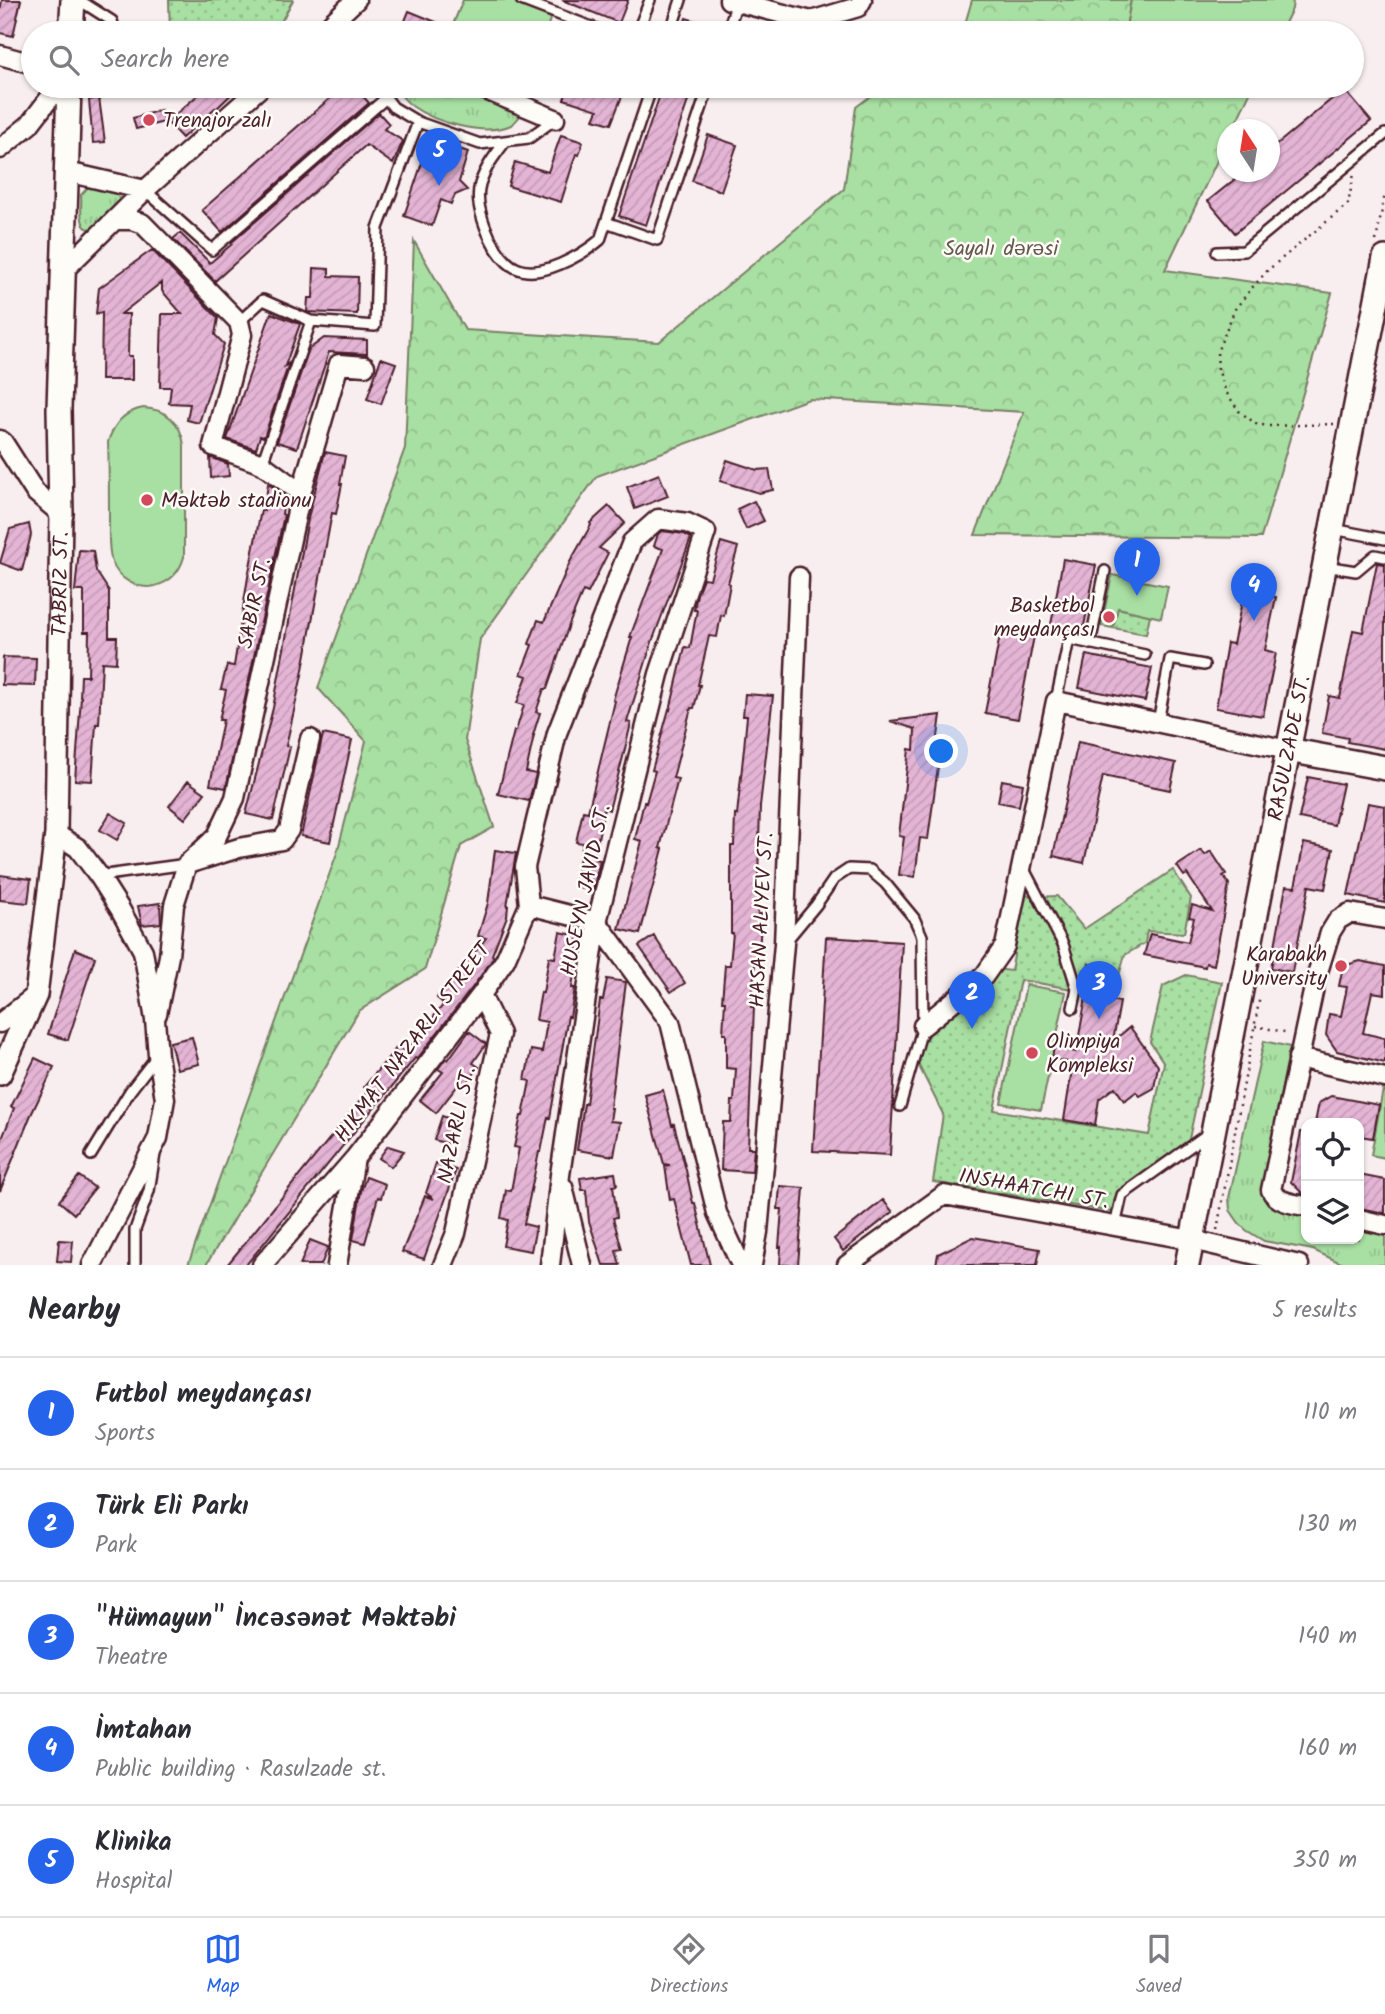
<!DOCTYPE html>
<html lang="en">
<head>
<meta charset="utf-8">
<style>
  body { margin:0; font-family:Kalam,sans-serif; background:#f7f7f7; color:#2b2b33 }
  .controls { position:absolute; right:21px; bottom:21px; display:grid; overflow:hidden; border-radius:14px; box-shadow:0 2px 5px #0004 }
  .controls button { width:63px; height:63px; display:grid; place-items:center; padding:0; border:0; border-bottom:2px solid #e1e1e2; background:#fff; color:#2b2b33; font:35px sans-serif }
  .compass { position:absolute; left:1217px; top:119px; width:63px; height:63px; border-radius:50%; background:#fff; box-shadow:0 2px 5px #0004; rotate:348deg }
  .you { position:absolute; left:942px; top:752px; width:24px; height:24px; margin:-18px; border:5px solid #fff; border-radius:50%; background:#1a73e8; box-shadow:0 0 0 10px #1a73e833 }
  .badge { display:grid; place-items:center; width:46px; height:46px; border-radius:50%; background:#2563eb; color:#fff; font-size:23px; font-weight:700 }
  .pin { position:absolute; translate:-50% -58px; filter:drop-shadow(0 2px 4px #0008) }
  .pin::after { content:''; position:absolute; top:37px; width:24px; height:21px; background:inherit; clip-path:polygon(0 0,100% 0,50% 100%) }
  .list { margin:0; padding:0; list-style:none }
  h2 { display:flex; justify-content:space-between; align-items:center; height:91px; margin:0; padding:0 28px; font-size:30px }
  h2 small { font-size:23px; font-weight:400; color:#7c7c81 }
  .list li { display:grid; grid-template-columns:46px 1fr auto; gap:21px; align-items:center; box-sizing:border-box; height:112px; padding:0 28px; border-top:2px solid #e1e1e2 }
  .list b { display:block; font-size:26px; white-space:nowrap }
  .list p { margin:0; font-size:23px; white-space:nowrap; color:#7c7c81 }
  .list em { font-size:23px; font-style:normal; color:#7c7c81 }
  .icon { flex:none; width:38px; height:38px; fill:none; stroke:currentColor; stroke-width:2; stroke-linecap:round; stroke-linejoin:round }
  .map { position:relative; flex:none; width:1385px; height:1265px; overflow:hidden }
  .search { position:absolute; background:#fff; box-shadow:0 2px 5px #0004; left:21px; right:21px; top:21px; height:77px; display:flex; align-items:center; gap:18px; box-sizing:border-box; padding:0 24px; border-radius:38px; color:#7c7c81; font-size:26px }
  .sheet { height:651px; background:#fff }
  nav { display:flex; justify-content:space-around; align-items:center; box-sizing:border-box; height:98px; border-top:2px solid #e1e1e2; background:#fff; font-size:19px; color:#7c7c81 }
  nav a { display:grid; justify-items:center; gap:4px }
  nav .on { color:#2563eb }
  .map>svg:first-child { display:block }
</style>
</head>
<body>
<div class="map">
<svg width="1385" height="1265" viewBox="0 0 1385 1265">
  <defs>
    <pattern id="grass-tufts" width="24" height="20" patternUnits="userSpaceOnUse" patternTransform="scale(1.75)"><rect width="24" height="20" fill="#a8dfa2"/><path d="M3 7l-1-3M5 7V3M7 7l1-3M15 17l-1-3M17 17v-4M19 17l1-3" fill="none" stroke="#92bf8c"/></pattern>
    <pattern id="forest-crowns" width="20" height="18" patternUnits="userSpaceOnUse" patternTransform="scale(1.75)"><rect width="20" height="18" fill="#a8dfa2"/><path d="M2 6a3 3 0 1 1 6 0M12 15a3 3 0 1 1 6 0" fill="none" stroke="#92bf8c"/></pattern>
    <pattern id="park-dots" width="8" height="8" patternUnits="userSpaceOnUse" patternTransform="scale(1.75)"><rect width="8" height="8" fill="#a8dfa2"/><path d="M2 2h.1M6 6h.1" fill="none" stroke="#92bf8c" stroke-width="1.8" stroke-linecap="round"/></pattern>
    <pattern id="building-hatch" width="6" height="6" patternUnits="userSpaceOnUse" patternTransform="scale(1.75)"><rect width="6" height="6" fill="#e4b4d5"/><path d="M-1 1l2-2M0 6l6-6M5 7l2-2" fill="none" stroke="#c59ab7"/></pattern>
  </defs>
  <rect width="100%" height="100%" fill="#f8eef0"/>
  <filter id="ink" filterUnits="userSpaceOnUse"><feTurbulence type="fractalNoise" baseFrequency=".0143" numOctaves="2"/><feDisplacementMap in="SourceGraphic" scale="14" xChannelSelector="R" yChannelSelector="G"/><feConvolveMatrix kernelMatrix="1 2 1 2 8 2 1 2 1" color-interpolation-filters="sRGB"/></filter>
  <g filter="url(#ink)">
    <path fill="url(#grass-tufts)" stroke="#797f66" stroke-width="2" d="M394,86h64l64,28c-3,3 -7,9 -11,11 -27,12 -77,-3 -99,-19 -7,-5 -13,-13 -18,-20z
      M88,187h20l9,3 3,14c-7,7 -34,41 -38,15 -2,-8 0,-17 -1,-24z
      M1264,1041l26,6 -28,140c2,25 24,25 44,29v23h53v-12l26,6v32h-40l-32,-15 -49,-9 -18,-11 -7,-7 -9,-13 -1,-12z"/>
    <path fill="url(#forest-crowns)" stroke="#797f66" stroke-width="2" d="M972,0h159l-6,33h-172l12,-9z
      M884,86h369l-20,43 -5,1 -1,10 -62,130 167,23 -71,245 -286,-3 49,-123 -215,-13 -212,77 -117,163 -15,101 29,87 -33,19 -36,123 -66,42 -153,254h-18l149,-412 29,-112 -48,-53 87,-240 9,-207 51,89 194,12 185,-153 12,-82z"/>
    <path fill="url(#park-dots)" stroke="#797f66" stroke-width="2" d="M169,0h124l-13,24 -14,9h-96z
      M1117,608l33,7 -4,19 -33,-6z
      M1173,870l18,28 -7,35 -37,-2 -2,12 -20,12 -12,41 -93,-16 -26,130 155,25 15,-72 -14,-21 13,-56 23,-11 36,7 -34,162 -73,53 -3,15 -179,-30 10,-68 -29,-58 28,-41 54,-46 15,2 3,-15 -1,-28 6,-29 6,-5 8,3 24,-1 27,33z"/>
    <path fill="#a8dfa2" stroke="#797f66" stroke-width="2" d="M463,0h51l38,14 -7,19h-61l-30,-11z
      M1131,0h162l-1,9 -12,24h-155z
      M143,408c23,1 38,14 41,37v112c-4,14 -13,25 -29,29 -18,4 -37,-7 -43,-24 -4,-12 -3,-26 -3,-38 0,-28 0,-55 -1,-82 6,-19 16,-30 35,-34z
      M1112,575l56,11 -7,32 -43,-10 -5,20 -12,-2z
      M1026,985l40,7 -25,118 -40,-7z
      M1383,1089h2v69l-14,-3z"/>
    <path fill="url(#building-hatch)" stroke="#4a1f2b" stroke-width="2" d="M2,0h19l-8,36 -13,-3v-21z
      M562,0h66l-9,23z
      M409,11l54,22h-63z
      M686,18l35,11 -1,4h-39z
      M193,86h47l-24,23 -1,-1 -33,30 -15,-16 33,-29z
      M344,86h10l15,17 -147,129 -20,-22z
      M569,86h57l-15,38 -17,-5 4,-9 -34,-11z
      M663,86h30l-47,139 -27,-9z
      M1344,89l27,32 -136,112 -27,-32 36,-29h26v-22z
      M99,98l6,44 -12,1 -4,-43z
      M161,110l3,12 -28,7 -3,-11z
      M379,113l10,11 -5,5 19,12 -10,23 -27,-19 -151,136 -42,-42 7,-6 30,30 22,-19 -1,-1z
      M561,135l22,7 -4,13 -3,-1 -15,48 -53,-16 7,-24 33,10z
      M708,135l29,10 -16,46 -29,-10z
      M430,139l38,13 -9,30 8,8 -12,5 -4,9 -10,-4 -9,26 -28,-10z
      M152,250l66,68 -3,17 9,9 -25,79 -12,-3 3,-16 -21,-1 2,-16h-11l2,-73h20l-20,-23v-9l-41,32h8l-1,42h4v24h-31l1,-68 -6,2 3,-26z
      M314,268l15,1v7l29,1 -1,37 -50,-2 1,-14h5z
      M271,313l29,11 -15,42 4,-3 -25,74 -4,-1 -4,13 -29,-10z
      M324,338l43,2v14l-38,-2 -32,96 -20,-6 32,-93z
      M381,358l15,5 -15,41 -14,-5z
      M325,452l20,4 -5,28h2l-6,30 -4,-1 -30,162 -16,71 4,1 -17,73 -27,-6 27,-106 36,-194z
      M210,457l18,7 1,12 -18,2z
      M727,460l30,10 12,-1 4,21 -14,3 -39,-12z
      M659,474l9,22 -33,13 -8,-22z
      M268,484l17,11 -3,19 2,1 -58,273 -16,-3 13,-65h-4l7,-30 -5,-1 6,-24 7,1 14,-89 13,-67 3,1z
      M754,501l10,20 -18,8 -9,-20z
      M609,506l16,17 -26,25 9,5 -20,40 -5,-2 -13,31 -23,67h-3l-8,23 4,1 -7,22h1l-8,37 10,2 -7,27 -31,-7 16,-63h2l8,-26 -7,-2 10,-27 -6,-2 11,-29 -3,-1 9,-24 6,2 26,-60 21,-37 -1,-2z
      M29,524l2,11 -9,36 -22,-8 10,-34z
      M662,531l22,3 7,4 -39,104 -25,80 4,1 -7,30 -15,57 -5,-2 -10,51 6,1 -7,30 -19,-4 9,-43 -7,-1 7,-31 5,1 27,-111 -2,-1 19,-63h-2l33,-88 -9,-3 4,-12z
      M721,542l17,5 -10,36 2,1 -6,32 -3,-1 -4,22 -8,-1 -11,49h2l-6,23h-3l-18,70 5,1 -18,69 3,1 -23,85 -21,-5 23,-88 -7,-2 9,-37 2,1 9,-32 -3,-1 17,-61 1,1 15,-63 5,1 7,-38h-3l3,-16 6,-16 7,1z
      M79,550l14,1 3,20 13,20v46h8l-1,26 -14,-1 -3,62h-3l-4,57 -17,-1 6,-83h-1l1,-21h7l1,-44h-5v-41h-9z
      M1063,559l33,6 -13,66 -32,-6z
      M1377,563l8,1v185l-38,-7 1,-4 -26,-5 7,-37 11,2 13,-68 10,2z
      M1244,592l32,5 -11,53 11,3 -13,63 -47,-8 11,-65 6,1z
      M1001,630l33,6 -16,83 -33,-6z
      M1086,655l66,13 -7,33 -66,-13z
      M3,657l33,1 -1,28 -33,-1z
      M745,694l28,2 -13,110 -2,75v33h3l-1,24 -3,26h-2l-4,43h3l-6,141h6l-2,24 -31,-2 2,-48h8l1,-21h2l2,-32 -10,-1v-35h-3l2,-32h-3l3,-36h5l3,-32h-2v-87h3l1,-32 2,1 7,-67 3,-32h-4z
      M941,715l-5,36 4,1 -12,87 -8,-1 -5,39 -16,-2 5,-38 -5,-1 10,-87 5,1 1,-21 -25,-8z
      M323,734l29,6 -22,102 -29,-6z
      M1078,742l98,21 -6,27 -67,-14 -19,87 -31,-7z
      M1308,777l35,7 -9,41 -35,-7z
      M1002,780l21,4 -4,22 -21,-4z
      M188,781l17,12 -20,26 -16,-13z
      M1368,803l17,3v97l-37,-8z
      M110,813l17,10 -10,17 -17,-10z
      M1304,843l29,6 -8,40 -16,-3 -17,86 -21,-4 15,-82 9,1z
      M495,850l21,3 -9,53h1l-1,10 -15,39 2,2 -22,31 -55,71 -2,-1 -34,42h-1l-134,165h-19l142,-175 -5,-3 34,-41 7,6 39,-48 -7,-6 49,-60 -8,-2 10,-33z
      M1201,850l4,5 6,-4 15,23 -3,2 6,8 -15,81 -8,-2 -1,4 -61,-12 6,-21 38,8 6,-24 -5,-1 3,-12 20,6 -25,-37 -3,2 -7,-10z
      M0,875l31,4 -3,24 -28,-3z
      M160,903l1,20 -19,2 -4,-19z
      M560,932l19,4 -7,52h3l-5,29 -2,-1 -18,102 -2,-1 -7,35h-2l-15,72 12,3 -5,24 -28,-5 5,-26 -7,-2 5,-28 5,1 8,-43 -5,-1 7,-31h2l7,-35 -5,-1 6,-30 11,2 5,-30 -11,-2 5,-28 2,1 6,-36 6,1z
      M654,936l31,47 -14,9 -32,-46z
      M826,937l76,5 -12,213 -77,-4z
      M75,949l20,8 -27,83 -20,-6z
      M1360,961l25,5v28l-13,-2 -9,41 22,5v25l-48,-12 -11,-16 3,-21 12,2 6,-29 -8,-1 4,-20z
      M1089,964l19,5 -9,29 21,4 -7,39 17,-14 28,39 -4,22 -14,8 -4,-4 -12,9 -9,-14 -16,12 -4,26 -31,-5 9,-57 -21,-4 2,-12 22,5 13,-71 -5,-1z
      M607,979l19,3 -16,126h2l-2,13 10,1 -6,34 -37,-6 7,-46h2l14,-104h3z
      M469,1031l17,13 -13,19 6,4 -15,20 -5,-3 -23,29 -16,-13 23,-28 -5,-3 8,-11 2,2z
      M192,1037l7,27 -22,5 -7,-27z
      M35,1058l19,9 -24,50 -30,74v-47l14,-36 -3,-1z
      M663,1090l9,35 2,-1 12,46 7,33h2l15,62h-19l-17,-66 -4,1 -5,-34 5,-1 -6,-1 -19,-69z
      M1331,1096l48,9 -6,33 -14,-2v-13h-44l4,-20z
      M442,1116l14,5 -8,23 -14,-4z
      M1301,1132h5v63l-3,-1 -12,-12z
      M388,1146l16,5 -13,16 -12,-9z
      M436,1163l20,7 -32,89 -22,-7 23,-56 9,3 -8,-6z
      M615,1173l2,12 -4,1 4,31 -4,1 9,31 -6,1 4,15h-17l-14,-44 -3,-31h-4l-2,-12z
      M1359,1175l26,5v33l-26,-5z
      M79,1176l16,12 -21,26 -15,-13z
      M366,1177l19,7 -4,14 -3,-1 -13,46 -12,-3 8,-49z
      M780,1186l24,2 -6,77h-18l1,-18h-2l3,-38h-4z
      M883,1200l10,12 -50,39 -9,-12z
      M973,1237l67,12 -3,16h-101l2,-11z
      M59,1240l14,1 -2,21 -14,-1z
      M310,1240l18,7 -7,18h-21z"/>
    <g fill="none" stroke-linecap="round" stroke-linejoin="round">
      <g stroke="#4a1f2b" stroke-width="14">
        <path id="service" d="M79,0l33,21 4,12
          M521,0l86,33
          M637,33l13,-33
          M670,33l11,-33
          M727,33l10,-31
          M377,86l16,21 25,15 62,22 49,-6 26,-19
          M72,99l14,-13
          M505,142c-10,13 -20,26 -25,42 -4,14 0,28 5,42 5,14 17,36 31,42 24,12 66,-13 84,-28l52,-154
          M145,190l67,60 174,-152
          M606,222l51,18 52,-154
          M1217,252l27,-1 141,-117
          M239,322l24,-22 48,21 64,5 3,-98 40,-106
          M262,464l49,-143
          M1333,529l52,10
          M1325,566l31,5 19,-16 10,2
          M1090,644l15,-73
          M1056,701l13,-62 76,16
          M1158,722l12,-63 34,6
          M1024,869l39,75 14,45 -4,19
          M99,876l88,-12
          M787,940l29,-35 18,-26 15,-10 21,1 15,13 29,35 8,18 1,90 -23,80
          M91,1155l39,-64 27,-35
          M1115,1226l7,-31 87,-62
          M135,1265v-35l14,-39 6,-37"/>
      </g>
      <g stroke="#4a1f2b" stroke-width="23">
        <path id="minor" d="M729,0l82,21 47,-14 4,-7
          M331,24l22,9
          M321,33l35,-33
          M0,55l33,9
          M476,86l79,33
          M0,149l29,-24 30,-39
          M67,172l78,18 117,-104
          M115,220h16l11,3 97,99 3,13 -29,111 49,18 39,29
          M63,271l82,-81
          M0,440l3,2 32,50 26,22
          M56,834l22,14 21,28 21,33 23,42 12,69 3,35 7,44 -7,39 -66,127
          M191,863l48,-15 43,-8 7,-10 21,-91
          M187,864l30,-28 18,-38 66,-305 38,-129 26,2
          M529,905l68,17 73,100 47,191 24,52
          M157,1014l12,-58 5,-51 13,-41
          M0,1023l36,-28
          M923,1026l61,-50 21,-30 51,-245 232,49
          M1298,1058l87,20
          M563,1187l19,78
          M1306,1206c-12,-2 -30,-4 -35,-16l45,-212 14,-45 8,-13 12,-7 35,6
          M1359,1219l26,6
          M262,1265l93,-107 126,-163 24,-35 24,-55 -4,-38 32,-134 75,-191 26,-23 29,4 19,9 -47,142 -62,248 -37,253 -10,90
          M337,1265l18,-107
          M443,1265l13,-32 44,-199 -19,-39
          M752,1265l6,-33 26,-288 15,-367
          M847,1265l97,-70 248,45 107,25"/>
      </g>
      <g stroke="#4a1f2b" stroke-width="26">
        <g id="tertiary">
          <path id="s1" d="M0,1074l36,-79 20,-161 5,-320"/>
        </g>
      </g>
      <g stroke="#4a1f2b" stroke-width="28">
        <g id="secondary">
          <path d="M71,33l2,-33"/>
          <path d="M61,514l-2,-105 10,-323"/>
          <path d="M1288,750l97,18"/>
          <path id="s2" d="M1187,1265l198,-1007"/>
        </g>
      </g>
      <path stroke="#4a1f2b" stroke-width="2.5" stroke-dasharray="2 5" stroke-linecap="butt" d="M1376,241l9,-47
        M1334,424l-65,2 -13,-2 -17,-13 -13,-19 -8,-23 -1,-17 18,-43 16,-20 17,-19 80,-66 6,-30
        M1255,1026l34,7
        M1217,1230l43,-234"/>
      <use href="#service" stroke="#fdfcf7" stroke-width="9"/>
      <use href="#minor" stroke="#fdfcf7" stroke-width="18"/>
      <use href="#tertiary" stroke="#fdfcf7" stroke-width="21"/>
      <use href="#secondary" stroke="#fdfcf7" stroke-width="23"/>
    </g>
  </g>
  <g fill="#d1495b" stroke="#fdfcf7" stroke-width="2.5">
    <circle cx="149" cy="120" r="7"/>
    <circle cx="147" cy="500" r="7"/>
    <circle cx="1109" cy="617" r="7"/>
    <circle cx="1341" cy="966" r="7"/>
    <circle cx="1032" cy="1053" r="7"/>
  </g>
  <g text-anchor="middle" stroke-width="5" stroke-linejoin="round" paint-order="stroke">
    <g font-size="21" fill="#4a1f2b" stroke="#fdfcf7" text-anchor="start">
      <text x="163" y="127">Trenajor zalı</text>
      <text x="161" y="507">Məktəb stadionu</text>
      <text x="1095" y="612" text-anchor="end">Basketbol<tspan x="1095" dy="24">meydançası</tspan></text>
      <text x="1327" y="961" text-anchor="end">Karabakh<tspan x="1327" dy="24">University</tspan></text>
      <text x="1046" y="1048">Olimpiya<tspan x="1046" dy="24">Kompleksi</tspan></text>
    </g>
    <g font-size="21" fill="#66594f" stroke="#fdfcf7">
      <text x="1001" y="255">Sayalı dərəsi</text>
    </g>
    <g font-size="21" fill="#4a1f2b" stroke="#fdfcf7">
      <text dy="7" stroke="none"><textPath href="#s1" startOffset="499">TABRIZ ST.</textPath></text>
      <text transform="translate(254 603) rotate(-78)" y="7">SABIR ST.</text>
      <text dy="7" stroke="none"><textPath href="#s2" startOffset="527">RASULZADE ST.</textPath></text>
      <text transform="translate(585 890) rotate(-78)" y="7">HUSEYN JAVID ST.</text>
      <text transform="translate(761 920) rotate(-87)" y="7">HASAN ALIYEV ST.</text>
      <text transform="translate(412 1042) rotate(-53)" y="7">HIKMAT NAZARLI STREET</text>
      <text transform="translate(456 1125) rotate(-78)" y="7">NAZARLI ST.</text>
      <text transform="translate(1034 1188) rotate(10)" y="7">INSHAATCHI ST.</text>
    </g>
  </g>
</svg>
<div class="controls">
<button><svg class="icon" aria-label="locate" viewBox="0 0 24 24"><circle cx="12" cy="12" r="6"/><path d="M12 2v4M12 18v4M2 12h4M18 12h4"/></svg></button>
<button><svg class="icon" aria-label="layers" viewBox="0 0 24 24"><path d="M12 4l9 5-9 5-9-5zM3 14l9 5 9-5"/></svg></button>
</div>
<svg class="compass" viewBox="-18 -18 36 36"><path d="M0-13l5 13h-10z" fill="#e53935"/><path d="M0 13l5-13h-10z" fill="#7c7c81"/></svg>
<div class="you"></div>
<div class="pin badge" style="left:1137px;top:596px">1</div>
<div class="pin badge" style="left:972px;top:1029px">2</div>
<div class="pin badge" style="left:1099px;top:1019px">3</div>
<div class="pin badge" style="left:1254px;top:621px">4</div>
<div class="pin badge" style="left:439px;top:186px">5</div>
<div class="search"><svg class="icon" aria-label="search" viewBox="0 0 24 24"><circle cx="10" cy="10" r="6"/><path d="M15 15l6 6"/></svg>Search here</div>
</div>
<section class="sheet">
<h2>Nearby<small>5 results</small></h2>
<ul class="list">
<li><span class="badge">1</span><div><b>Futbol meydançası</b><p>Sports</p></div><em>110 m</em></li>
<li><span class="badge">2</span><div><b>Türk Eli Parkı</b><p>Park</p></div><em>130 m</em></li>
<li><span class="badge">3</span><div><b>&quot;Hümayun&quot; İncəsənət Məktəbi</b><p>Theatre</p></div><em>140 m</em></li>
<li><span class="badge">4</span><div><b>İmtahan</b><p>Public building · Rasulzade st.</p></div><em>160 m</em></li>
<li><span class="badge">5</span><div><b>Klinika</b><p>Hospital</p></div><em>350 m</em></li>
</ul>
</section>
<nav>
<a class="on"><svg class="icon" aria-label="map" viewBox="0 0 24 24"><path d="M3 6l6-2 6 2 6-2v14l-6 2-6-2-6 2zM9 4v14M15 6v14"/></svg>Map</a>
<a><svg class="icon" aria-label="directions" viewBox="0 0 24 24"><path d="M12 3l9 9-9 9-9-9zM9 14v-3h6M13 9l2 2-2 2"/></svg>Directions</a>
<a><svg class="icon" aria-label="saved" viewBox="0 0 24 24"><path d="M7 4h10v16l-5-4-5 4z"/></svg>Saved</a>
</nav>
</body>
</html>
